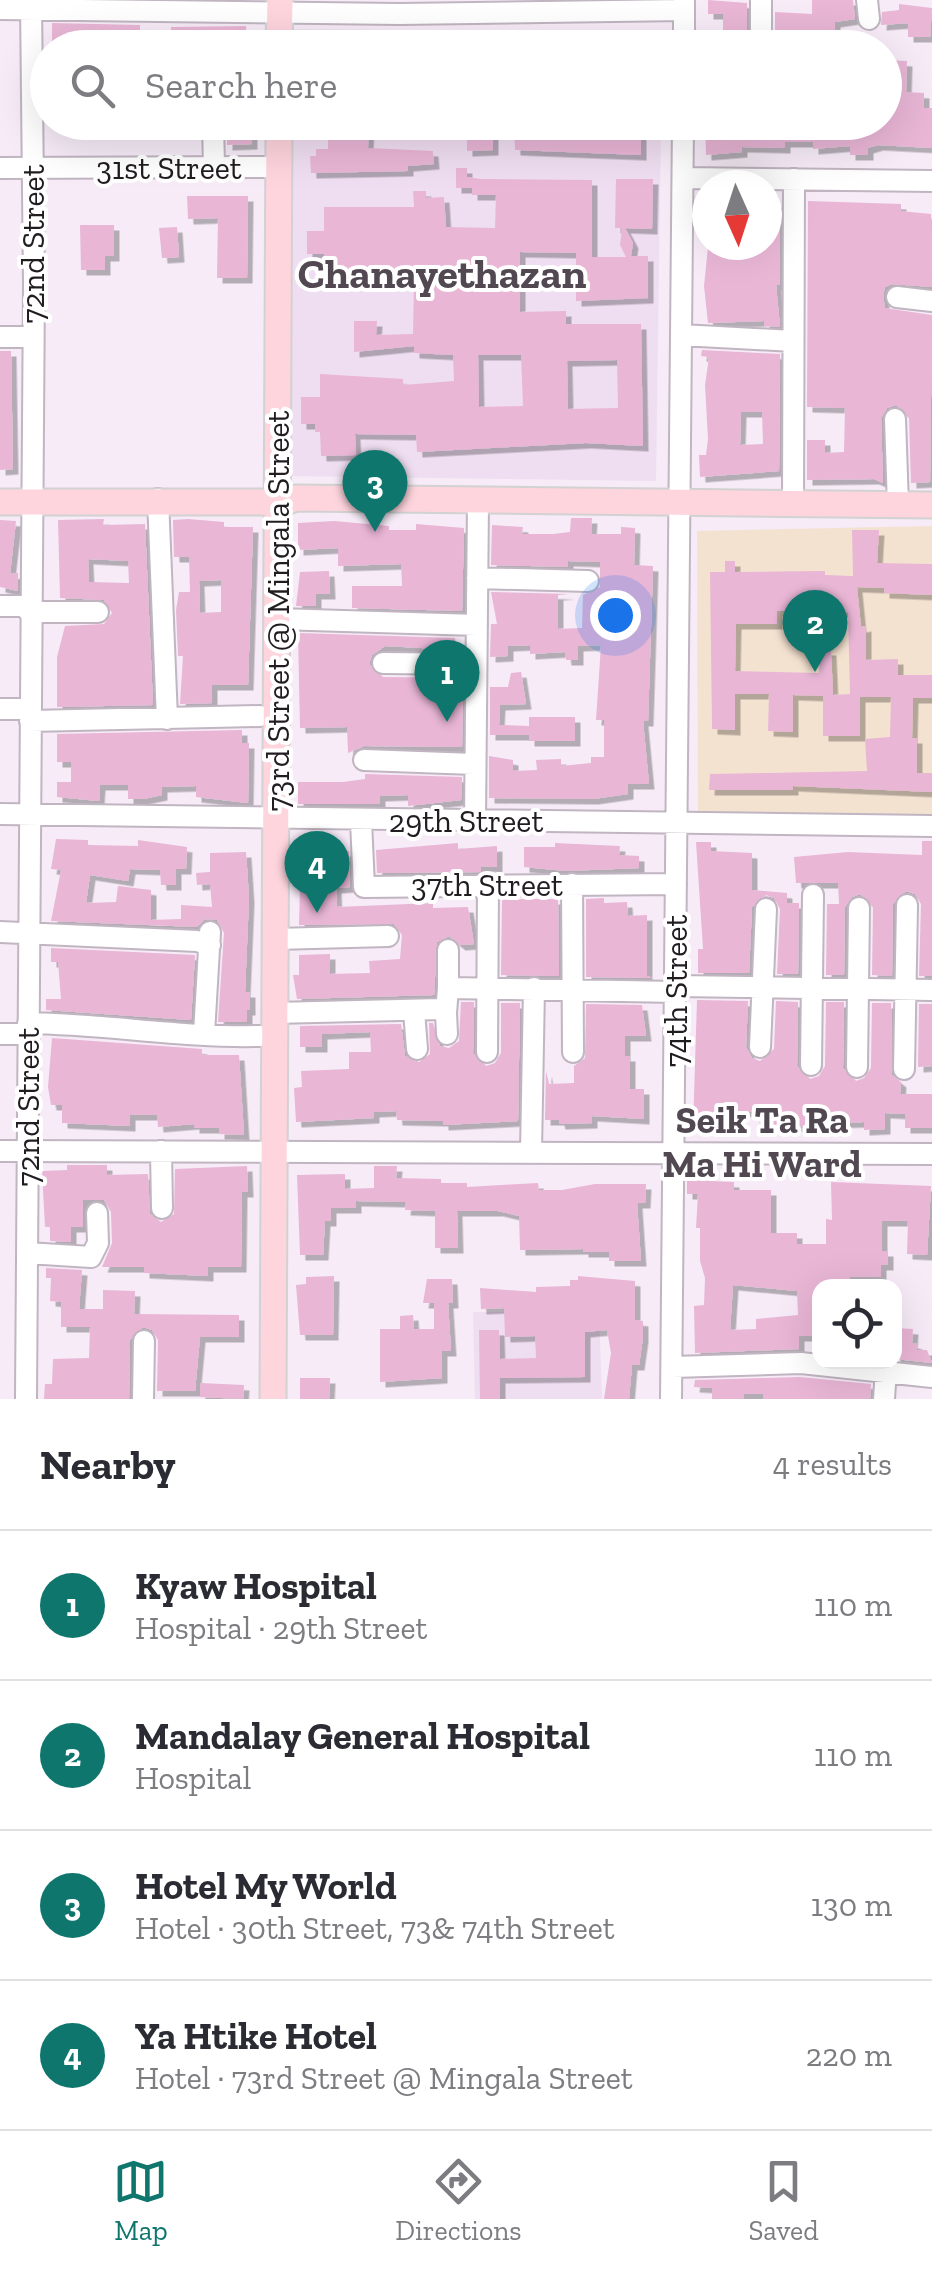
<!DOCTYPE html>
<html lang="en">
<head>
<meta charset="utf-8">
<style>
  body { margin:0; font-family:"Zilla Slab",serif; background:#f2f2f3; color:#2b2b33 }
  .controls { position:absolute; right:30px; bottom:30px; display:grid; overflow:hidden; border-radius:20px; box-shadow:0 10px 40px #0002 }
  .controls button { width:90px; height:90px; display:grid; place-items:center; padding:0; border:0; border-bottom:2px solid #e1e1e2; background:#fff; color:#2b2b33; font:50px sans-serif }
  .compass { position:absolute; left:692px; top:170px; width:90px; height:90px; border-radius:50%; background:#fff; box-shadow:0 10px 40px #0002; rotate:177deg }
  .you { position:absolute; left:615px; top:615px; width:35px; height:35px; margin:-25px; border:8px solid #fff; border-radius:50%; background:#1a73e8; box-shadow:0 0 0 15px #1a73e833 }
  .badge { display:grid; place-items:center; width:65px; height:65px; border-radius:50%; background:#0f766e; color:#fff; font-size:32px; font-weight:700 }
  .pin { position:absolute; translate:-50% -82px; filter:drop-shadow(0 2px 5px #0008) }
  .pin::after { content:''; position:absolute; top:52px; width:35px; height:30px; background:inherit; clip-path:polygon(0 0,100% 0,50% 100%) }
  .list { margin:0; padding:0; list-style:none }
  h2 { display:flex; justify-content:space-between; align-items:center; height:130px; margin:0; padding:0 40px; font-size:42px }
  h2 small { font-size:32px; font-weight:400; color:#7c7c81 }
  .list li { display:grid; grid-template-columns:65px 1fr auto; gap:30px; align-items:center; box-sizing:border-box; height:150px; padding:0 40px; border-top:2px solid #e1e1e2 }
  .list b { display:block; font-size:38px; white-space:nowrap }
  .list p { margin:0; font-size:32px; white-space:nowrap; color:#7c7c81 }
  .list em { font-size:32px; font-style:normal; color:#7c7c81 }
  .icon { flex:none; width:55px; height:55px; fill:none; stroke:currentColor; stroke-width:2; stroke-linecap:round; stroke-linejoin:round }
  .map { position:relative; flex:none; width:932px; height:1399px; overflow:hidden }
  .search { position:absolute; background:#fff; box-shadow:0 10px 40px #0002; left:30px; right:30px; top:30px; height:110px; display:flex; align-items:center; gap:25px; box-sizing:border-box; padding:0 35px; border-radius:55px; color:#7c7c81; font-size:38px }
  .sheet { height:730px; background:#fff }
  nav { display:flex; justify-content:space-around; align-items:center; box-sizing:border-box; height:140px; border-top:2px solid #e1e1e2; background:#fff; font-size:28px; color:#7c7c81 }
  nav a { display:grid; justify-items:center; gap:5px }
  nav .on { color:#0f766e }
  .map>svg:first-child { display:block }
</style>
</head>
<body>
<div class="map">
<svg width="932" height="1399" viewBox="0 0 932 1399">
  <defs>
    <filter id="shadow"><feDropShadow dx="5.5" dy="5.5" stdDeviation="0" flood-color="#0004"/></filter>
  </defs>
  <rect width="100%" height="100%" fill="#f6ebf7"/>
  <path fill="#efdef1" d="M294,29l368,4v15h-368z
    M293,123h368l-5,358 -368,-5z
    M473,1312h126l3,87h-127z"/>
  <path fill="#f4e2d1" d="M932,526v290l-234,-3 -1,-282z"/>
  <path fill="#e9b6d6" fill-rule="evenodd" filter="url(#shadow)" d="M708,0l39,3v45h-42v-10h18v-24h-15z
    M812,0h41l2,19 -20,3v14h-11l1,12h-12v-8l-38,-2v-26l37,2z
    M899,4l33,4 -2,29h-22v-14l-27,2 1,-13 17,-2z
    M52,23l88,2v6l11,1 20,-1v-4l75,-1 2,22h-196z
    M576,33l66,1v14h-93v-11h27z
    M376,34v14h-56v-13z
    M885,60l22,1 -1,31 18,1v15h8v40l-54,-3 -10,3v7h-18v-9l-37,3v-7h-28v6l-43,-1v5l-36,3 -1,-33h179z
    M227,122l25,2v20l-25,1z
    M328,122h41l-1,26 65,3 1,13 -26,2v5l-97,2 -1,-17h6v-7h12z
    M467,122h26v28l-26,1z
    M514,122h127v33l-126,-5z
    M456,168h11v9l14,2 111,1v77h34l-6,-12 2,-17h-7l1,-49h37l-1,50 -27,-1 8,15 -2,13h17v42l-72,3v-48l-56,-1v60l46,-1v13h75l2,122 -57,-3 -169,9 -1,-17 -61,-1 1,21 -35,1 -1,-24h-5v-8h-14v-27h19v-23l83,5v6l51,-4 -1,-26 -39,-2v-7l-60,6v-31h23l-1,14 37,-1 1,-52 -3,-5h-87v-23h-17v-23h17v-24h90l-1,-16h13v7l18,-1 2,30 49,1 1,-33h-24v-7h-16zM478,355h43l2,51 -44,1zM617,360l1,48 -50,1 -1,-48z
    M187,196h61l-1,82h-30l1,-60 -30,1z
    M808,201l93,3v7l30,3 1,73 -40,-3 -7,3 -2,9 2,12 47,7 -2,167 -19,1 -2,-65 -13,-13 -9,3 -6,10 2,65 -9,-4 -67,1v-40h18v13l19,-1 1,-44 -38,-1z
    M767,202h13v83h-4l4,42 -16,-1v-5l-56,2 -4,-37 4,-39 59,-1z
    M80,225h34v31h-9v14h-24z
    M177,227l2,30 -17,1 -3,-30z
    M702,350l78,4 -1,117 -79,6 -1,-22h7l2,-16 -3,-54 4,-28 -8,-1zM741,412h21l1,32 -23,1z
    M0,351h11l2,118 -13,1z
    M571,518h21l-1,16h30v-7l14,1 -1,37 19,1 -5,155h-5l6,63h-21v10l-35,5 -104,-1v-42l24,4v11l24,-1 -1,-10 25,-1v7l30,-3v-6h13v-37h-8l5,-75 -23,1v14h-12l-1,-8 -35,2v-9l-22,1v10l-18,1 1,-33h6l-6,-32 78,2 -11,1v34l24,-1 1,-33 17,-8v-25l-32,-1v6l-77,-2 1,-40 31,2 -1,7h31l17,-2z
    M104,519l-1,6 42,-1 8,181 -96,2v-50l8,-31 39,-2 8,-11 -8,-13 -44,-2 -2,-78zM88,559l40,2 1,22 -40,-1z
    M188,519l36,3v5h29l-5,158h-36v18l-32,1 3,-48h-5l-2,-46 3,-18h11l-1,-35h-15l-1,-37zM221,580v32l-21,1 -1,-32z
    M0,520l16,1 -6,53 8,-1v18l-18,-4z
    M334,521l55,5v4h27v-6l48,4 -2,83 -110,-3v-22h50l-1,-22 -63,2v-18l-40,2v-27z
    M852,530h27l-2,33 55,1v31l-48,-2v-5l-27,-1 4,40 5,-1v34l32,-1v16h34v23h-19l-1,40h5v35h15v19l-139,-6v4h-84l1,-16 157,-3 -2,-32 25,-2 1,-40h-31v39h-37v-40l-30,-1v37l-25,-1 1,-37h-34v36l-23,-1 -2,-157h15v-11h10v11l90,-1v4l28,1zM777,611h37l1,15h14v-13l19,-1 2,82 -17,1 -2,-45h-11l-1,23 -84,-2 1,-47h41z
    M329,571l1,23h-14v12h-20l4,-34z
    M298,633l157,5 2,12 -72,-4 -13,9 -3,9 14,13 80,1 -1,69 -98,-1 -16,7 -1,-26 -47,1z
    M521,672l5,32 -26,1 -1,20 30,1v-9h46v24h-46v-6h-39v-48h18l3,-14z
    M242,730v13h7l-1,60 -52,-6v-11l-34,1v8l-19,4h-15v-14h-28l-1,16 -42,-4v-15h14v-20h-14v-28z
    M365,774l97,3 -1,23 -53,6v-11l-28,1v8h-82v-22h45l22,-3z
    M56,839l32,1v5l50,1v-6l49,7 -1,22h-10v16h-15l-1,-15 -30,-1 -2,12 -38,-6 -4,28 30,-1 2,-16 33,4v30l30,-1v-14l31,2 -2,-23 -13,1 -1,-12 14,-1v-19l36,-1 3,46 -4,94h5v18h-3v12h-29l6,-89 -7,-13 -12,-1 -8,8 -146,-6 10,-51 -10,-1z
    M922,841h10v135h-13l2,-72 -6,-10 -9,-3 -13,13 -1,72 -20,-1 1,-68 -13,-13 -8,3 -7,10 -1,68h-18l1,-71h12l-1,-21h-42l-2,-26 54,-5 74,3z
    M696,842h15v9l41,2v37l35,3v10h12l-1,71h-21l3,-65 -6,-11 -8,-3 -14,12 -3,66h-51v-24h5z
    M458,843v6l39,-3v21l-16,-1v6l-104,1 -1,-23z
    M555,843l65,3 -1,9 20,1v12l-73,3 -42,-4v-20h31z
    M349,851l1,36 -14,1 1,19 96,-4v5l35,-1 6,37 -14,1 -11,-9 -12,6 -3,53 -137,4 -4,-24h6v-20l31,-1v20l40,-1 -1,-12 31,-2 2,-24 -8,-11 -95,1 2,-73z
    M604,898v5l23,-1 1,14 19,-1v61l6,2 -67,-1v-78z
    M502,899h56l1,77 -58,-1z
    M51,948l144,7 -4,65 -145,-10v-11h15l-3,-37h-7z
    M697,1000l51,1 -2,46 6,11 8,3 14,-12 2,-48 22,1 -1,64 13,13 9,-3 6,-10 1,-64h18l-1,66 13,13 8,-3 7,-10 1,-65h19l1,72 9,7 -1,12h32v34h-27v-14l-20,-1v16l-21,1v-8l-34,1v4l-70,-1 -1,-14 -45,-1 -1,18 -20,-1z
    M461,1002h13l-1,51 13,13 9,-3 6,-10v-50h19l-2,118 -75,4v-4l-46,-1 -1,-9 -22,1v6l-78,4 -2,-34 8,-1 -1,-16 48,-2v-17h22l-1,-20 -48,2v13h-22v-21l101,-2 4,32 14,6 11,-8 -1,-31h4l7,23 9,2 10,-7z
    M586,1004l56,1 4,31h-21v20h5v33h14v30l-52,-3v7l-32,1 -1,-4h-14l1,-49 3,13 25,-1v-17l11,-8z
    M919,1004h13v62l-14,1z
    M52,1038l150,11v6h37l5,80 -25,-1v-6h-25v-4l-36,3 -1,-12h-27v11l-68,-3v-18h-11l-3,-18z
    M67,1165h40v10l41,-1 2,40 11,8 13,-8 1,-45 72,-3 1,26h-6l-1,75h-33v9l-64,-3v-6h-42l10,-24 -1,-31 -7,-12h-21v27h-12v15l-21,-1v-14h-5l-3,-56 25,-1z
    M374,1166h23l-1,12 45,1v4h26v4l71,-4 1,7h23l33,-6h51l-1,19h-8l4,58h-32v-9h-26v-3l-63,1 -1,-34 -21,-5h-41l1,37h-23v-37l-30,-1 1,-8 -50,-1v7h-25v13h-6l-2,34h-23l-3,-80 48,-1v15l29,-1z
    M687,1180l47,2v8h37v43h26v11h29v-25l6,1 -1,-38 100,4 -4,69 -20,-1 1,-33h-26v30h6v14h-7v12h-31l-1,9h-31l2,50h-21v13l-104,4 -1,-47 10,-1 1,-27 -5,-17v-33h-4l2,-34h-11zM733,1285l64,6 1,24 -42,4v10l-26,1z
    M46,1268l36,2 -3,39h24v-19l32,1 -1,23 105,1v22h-39l-5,54h-38l1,-51 -6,-10 -9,-3 -13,13 -1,59h-85l1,-15h7l1,-25 36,-1 1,-31h-29v-25l-11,-1 1,-23h-5z
    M334,1276l-1,59h-33l-4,-50 10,-1v-7z
    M578,1276l57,5v39l8,1v16l-4,28h-7l-3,34h-25l7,-46 -4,-23 -22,2v45l-85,1v21h-20l-1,-69h20l1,29 36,-1 -1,-22 -30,1 -1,-29 -23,1 -1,-21 56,4v-5l34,-1v-6h8z
    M427,1279h25l1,24h-5l3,48h-9v27l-62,4v-53h20v-13l13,-1 1,14h20v-26h-11z
    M894,1328l19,1 -1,14 5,1v6h10l5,13 -37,-4z
    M800,1377l71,7 -1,15h-107v-5h-19l-1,5h-31v-11l-18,-1 1,-7z
    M300,1378h30l-1,21h-29z
    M200,1383l44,2 -1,14 -43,-2z"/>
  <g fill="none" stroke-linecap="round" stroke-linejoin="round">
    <g stroke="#c0b5c1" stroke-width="24">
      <path id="minor" d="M761,0v48
        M867,0l2,19
        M0,9l400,5 284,-4
        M684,48v-48
        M213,122l1,46
        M0,168l279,-1
        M683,178l249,3
        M897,297l35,4
        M681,335l112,6
        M0,337h33
        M895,419l3,86
        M158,499l9,220
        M793,506l1,-327
        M477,578l111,3
        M0,606h30
        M29,612h69
        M277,619l200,6
        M383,663l92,1
        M0,709h29
        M30,721l230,-5
        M364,760l110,4
        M0,814l932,12
        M475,820l3,-319
        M361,821l3,66 312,-3
        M572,884l1,168
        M0,932l197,9 13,4
        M276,939l112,-3
        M678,986l254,4
        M448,988v-38
        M414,1011l3,38
        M274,1013l168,-4 4,4 1,21
        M446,1013l2,-25 229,4
        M28,1023c78,1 155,15 232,13
        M0,1034h28
        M204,1034l6,-102
        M760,1047l6,-138
        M487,1052l1,-167
        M811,1065l2,-170
        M857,1067l2,-159
        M904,1069l3,-164
        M0,1151l932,3
        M161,1151l1,57
        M531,1152l3,-164
        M27,1253l64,4 7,-14 -1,-30
        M673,1367l128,-4 131,14
        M26,1399l8,-1114 -3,-285
        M143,1399l1,-58
        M671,1399l12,-1277
        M884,1399l2,-30"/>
    </g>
    <g stroke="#d2d2d2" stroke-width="29">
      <path id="major" d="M279,48l1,-48
        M0,502h285l11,-4 636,7
        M273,1399l6,-1277"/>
    </g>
    <use href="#minor" stroke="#fff" stroke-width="20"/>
    <use href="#major" stroke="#fed4dd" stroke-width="25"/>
  </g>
  <g text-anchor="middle" stroke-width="8" stroke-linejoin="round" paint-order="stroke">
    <g font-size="32" fill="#201c20" stroke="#fff">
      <text x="169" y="179">31st Street</text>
      <text transform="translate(33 244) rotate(-90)" y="11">72nd Street</text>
      <text transform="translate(278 611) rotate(-90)" y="11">73rd Street @ Mingala Street</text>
      <text x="466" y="832">29th Street</text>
      <text x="487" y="896">37th Street</text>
      <text transform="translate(676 991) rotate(-90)" y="11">74th Street</text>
      <text transform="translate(28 1107) rotate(-90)" y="11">72nd Street</text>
    </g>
    <g font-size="38" font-weight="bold" fill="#514852" stroke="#fff">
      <text x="762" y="1133">Seik Ta Ra<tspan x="762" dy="44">Ma Hi Ward</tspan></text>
    </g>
    <g font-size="42" font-weight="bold" fill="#514852" stroke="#fff">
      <text x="442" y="288">Chanayethazan</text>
    </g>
  </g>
</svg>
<div class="controls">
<button><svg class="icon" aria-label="locate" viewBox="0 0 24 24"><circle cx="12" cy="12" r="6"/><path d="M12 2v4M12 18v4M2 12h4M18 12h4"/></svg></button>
</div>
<svg class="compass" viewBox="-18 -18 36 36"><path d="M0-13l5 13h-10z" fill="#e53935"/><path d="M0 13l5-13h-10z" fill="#7c7c81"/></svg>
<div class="you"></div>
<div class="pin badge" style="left:447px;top:722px">1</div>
<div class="pin badge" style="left:815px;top:672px">2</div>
<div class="pin badge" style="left:375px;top:532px">3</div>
<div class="pin badge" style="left:317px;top:913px">4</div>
<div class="search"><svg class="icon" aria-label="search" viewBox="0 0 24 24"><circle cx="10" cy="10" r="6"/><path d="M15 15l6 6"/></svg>Search here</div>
</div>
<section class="sheet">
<h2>Nearby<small>4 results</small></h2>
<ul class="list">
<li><span class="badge">1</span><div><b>Kyaw Hospital</b><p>Hospital · 29th Street</p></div><em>110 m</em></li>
<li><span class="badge">2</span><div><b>Mandalay General Hospital</b><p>Hospital</p></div><em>110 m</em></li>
<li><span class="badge">3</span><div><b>Hotel My World</b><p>Hotel · 30th Street, 73&amp; 74th Street</p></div><em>130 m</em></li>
<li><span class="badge">4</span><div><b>Ya Htike Hotel</b><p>Hotel · 73rd Street @ Mingala Street</p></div><em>220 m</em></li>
</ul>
</section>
<nav>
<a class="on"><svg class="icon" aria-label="map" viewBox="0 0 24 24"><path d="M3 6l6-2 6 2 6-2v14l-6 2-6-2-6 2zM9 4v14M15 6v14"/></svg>Map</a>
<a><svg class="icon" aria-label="directions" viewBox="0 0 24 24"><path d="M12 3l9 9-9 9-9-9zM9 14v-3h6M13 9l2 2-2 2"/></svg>Directions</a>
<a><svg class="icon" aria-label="saved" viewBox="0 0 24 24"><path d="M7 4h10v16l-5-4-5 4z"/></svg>Saved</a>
</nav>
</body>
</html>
